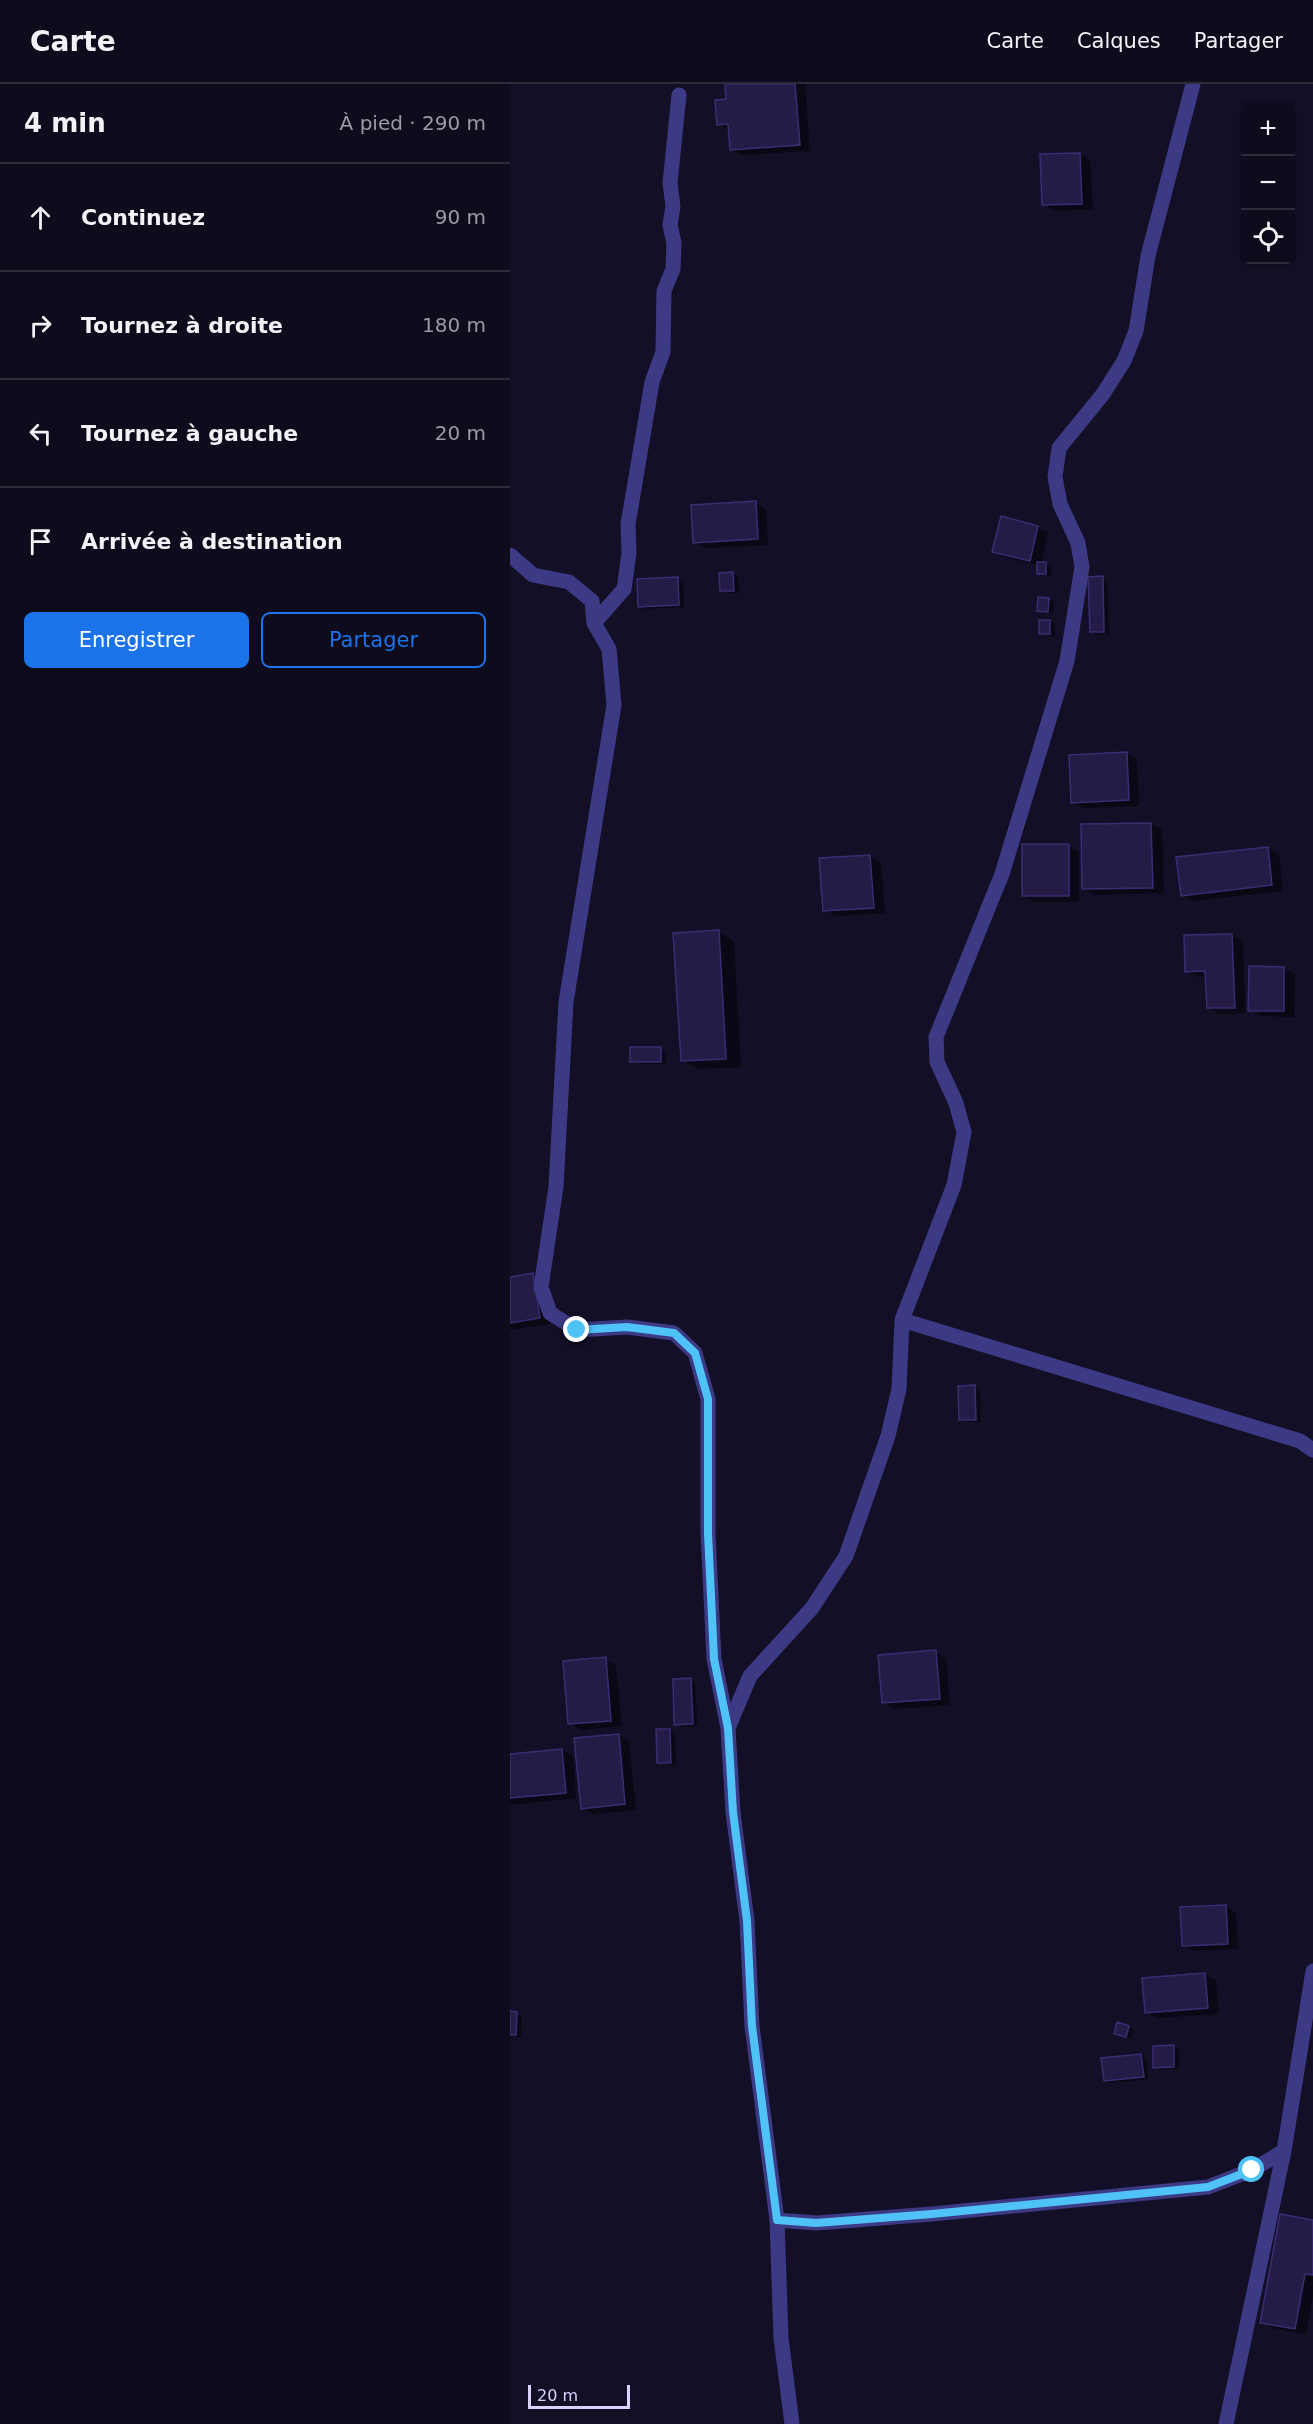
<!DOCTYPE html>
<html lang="fr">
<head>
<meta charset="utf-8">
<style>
  body { margin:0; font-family:"DejaVu Sans",sans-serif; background:#1c1929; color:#f1f3f6 }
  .controls { position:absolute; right:18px; top:18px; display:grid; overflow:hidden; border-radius:9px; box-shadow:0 2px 4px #0004 }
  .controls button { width:54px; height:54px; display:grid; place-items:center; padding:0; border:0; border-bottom:2px solid #2e2b3b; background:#0e0b1c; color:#f1f3f6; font:30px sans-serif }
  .scale { position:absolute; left:18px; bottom:15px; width:102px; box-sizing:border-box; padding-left:6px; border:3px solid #d9d4ff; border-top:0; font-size:16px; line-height:21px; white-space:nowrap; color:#d9d4ff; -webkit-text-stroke:4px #130f26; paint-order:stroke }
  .stop { position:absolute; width:18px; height:18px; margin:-14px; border:4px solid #4fc3f7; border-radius:50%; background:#fff }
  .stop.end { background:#4fc3f7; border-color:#fff; box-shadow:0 2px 6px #0008 }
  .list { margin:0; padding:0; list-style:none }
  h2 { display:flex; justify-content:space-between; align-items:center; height:78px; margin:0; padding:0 24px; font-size:26px }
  h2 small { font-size:20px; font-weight:400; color:#9b9ba3 }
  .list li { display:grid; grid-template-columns:39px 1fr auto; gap:18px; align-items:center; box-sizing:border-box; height:108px; padding:0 24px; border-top:2px solid #2e2b3b }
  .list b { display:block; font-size:22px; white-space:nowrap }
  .list em { font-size:20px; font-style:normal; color:#9b9ba3 }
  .actions { display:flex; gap:12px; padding:18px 24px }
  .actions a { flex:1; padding:14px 0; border:2px solid #1a73e8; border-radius:9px; text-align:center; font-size:21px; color:#1a73e8 }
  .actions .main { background:#1a73e8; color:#fff }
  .icon { flex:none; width:33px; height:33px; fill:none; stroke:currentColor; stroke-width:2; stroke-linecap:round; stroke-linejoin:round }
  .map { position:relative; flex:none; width:803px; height:2340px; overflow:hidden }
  header { display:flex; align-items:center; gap:36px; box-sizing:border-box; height:84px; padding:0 30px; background:#0e0b1c; border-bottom:2px solid #2e2b3b }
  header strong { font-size:28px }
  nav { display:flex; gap:33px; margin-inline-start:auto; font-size:21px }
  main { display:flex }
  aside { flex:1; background:#0e0b1c }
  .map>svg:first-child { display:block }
</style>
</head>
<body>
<header>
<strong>Carte</strong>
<nav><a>Carte</a><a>Calques</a><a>Partager</a></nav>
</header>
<main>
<aside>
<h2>4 min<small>À pied · 290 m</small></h2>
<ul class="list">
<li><svg class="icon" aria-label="ahead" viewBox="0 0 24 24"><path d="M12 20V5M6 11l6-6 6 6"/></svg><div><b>Continuez</b></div><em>90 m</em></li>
<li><svg class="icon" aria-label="right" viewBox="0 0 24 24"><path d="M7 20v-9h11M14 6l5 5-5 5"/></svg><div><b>Tournez à droite</b></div><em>180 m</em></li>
<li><svg class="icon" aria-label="left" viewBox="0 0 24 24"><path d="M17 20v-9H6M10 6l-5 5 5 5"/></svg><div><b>Tournez à gauche</b></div><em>20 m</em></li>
<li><svg class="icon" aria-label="arrive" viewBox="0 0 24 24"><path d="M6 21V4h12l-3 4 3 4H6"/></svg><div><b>Arrivée à destination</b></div></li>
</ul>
<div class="actions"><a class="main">Enregistrer</a><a>Partager</a></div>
</aside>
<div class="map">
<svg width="803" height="2340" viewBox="0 0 803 2340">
  <rect width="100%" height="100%" fill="#130f26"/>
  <path fill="#0007" d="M217,0h78l5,67 -68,4 -11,-6 -1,-19 -12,-6 10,-23z
    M569,70l11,6 3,49 -38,2 -11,-7z
    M245,419l11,6 2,36 -63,3 -11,-6z
    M527,443l11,6 -7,30 10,3v10l-12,-3 -1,-8 -34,-8 -10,-6z
    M223,489l5,3 1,17h-12l-6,-3z
    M592,494l5,3 2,53 -12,1 -5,-3z
    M167,495l6,3 1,25 -39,2 -5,-3z
    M539,515l5,3 -1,12 -14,-4z
    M540,538l5,3v11l-14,-3z
    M616,669l11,7 2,46 -56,2 -10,-6z
    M641,740l11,6 2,63 -69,2 -11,-6 -1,-63z
    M558,762l11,6v50h-45l-11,-7z
    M758,765l11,6 4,36 -90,10 -11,-6z
    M360,772l11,7 4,50 -49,3 -11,-6z
    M208,848l16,9 7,126 -43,2 -16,-9z
    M722,851l11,6 2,72 -26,1 -11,-7 -1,-30h-9l-11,-6z
    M774,884l11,7 -1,42 -33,-1 -11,-6z
    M151,965l5,3v12h-29l-5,-3z
    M23,1191l11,6 6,43 -40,6v-52z
    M465,1303l5,3 1,32h-15l-5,-3z
    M425,1568l11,6 4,47 -56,4 -11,-7z
    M95,1575l11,6 6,61 -41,4 -11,-7z
    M180,1596l5,3 3,43 -17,1 -5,-3z
    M160,1646l5,3 1,32h-12l-6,-3z
    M108,1651l11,7 7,68 -43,4 -11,-6z
    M52,1666l11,6 3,42 -66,7v-50z
    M715,1822l11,7 2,36 -44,2 -11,-6z
    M695,1891l11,6 3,33 -62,4 -11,-6z
    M0,1929l12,3 -1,21h-11z
    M618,1943l6,3 -3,9 -15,-6z
    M664,1963l5,3v19l-19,1 -5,-3z
    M630,1971l6,3 2,21 -38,4 -5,-3z
    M803,2138v74l-7,38 -34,-6 -10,-6z"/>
  <path fill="#241b47" stroke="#3b2d73" stroke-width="1.5" d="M215,0h70l5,61 -70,5 -2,-26 -11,1 -2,-25 11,-1z
    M570,69l2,51 -40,1 -2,-51z
    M246,417l2,38 -65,4 -2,-38z
    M491,432l37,10 -8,35 -38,-9z
    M527,478h9v12h-9z
    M223,488l1,19h-14l-1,-18z
    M593,492l1,56h-14l-2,-55z
    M168,493l1,28 -41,2 -1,-28z
    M528,513l11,1 -1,14 -11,-1z
    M529,536h11v14h-11z
    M617,668l2,48 -58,3 -2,-48z
    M641,739l2,65 -71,1 -1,-65z
    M512,760h47v52h-47z
    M758,763l4,38 -91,11 -5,-39z
    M360,771l4,53 -51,3 -4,-53z
    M209,846l7,129 -45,2 -8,-128z
    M722,850l3,74h-28l-2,-37 -20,1 -1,-37z
    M739,882l35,1v44h-36z
    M120,963h31v15h-31z
    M23,1189l7,45 -30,5v-46z
    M465,1301l1,35h-17l-1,-34z
    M426,1566l4,49 -58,4 -4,-48z
    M96,1573l5,64 -43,3 -5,-63z
    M181,1594l2,46 -19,1 -1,-46z
    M146,1645h14l1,34h-14z
    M109,1650l6,70 -44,5 -7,-71z
    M52,1665l4,44 -56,5v-44z
    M716,1821l2,39 -46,2 -2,-39z
    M695,1889l3,35 -63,5 -3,-35z
    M0,1927l7,1 -1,23h-6z
    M607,1938l12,4 -3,11 -12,-3z
    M664,1961v22l-21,1v-22z
    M631,1970l3,23 -40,4 -3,-23z
    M770,2130l33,6v55l-8,-1 -10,55 -35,-6z"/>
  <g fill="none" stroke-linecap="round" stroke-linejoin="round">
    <path stroke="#3d3a85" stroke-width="15" d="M0,471l23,20 36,7 23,19 2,22 15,26 5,56 -48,297 -10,185 -15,100 9,26 27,17 50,-3 47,6 21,20 13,46v134l6,126 14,69 5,84 14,109 5,105 25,194 40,3 115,-9 276,-27 44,-17 32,-19
      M84,539l30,-34 5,-36 -1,-29 7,-41 17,-101 11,-30 1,-61 9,-22 1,-26 -4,-18 3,-19 -3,-23 9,-88
      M392,1236l398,121 13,9
      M218,1644l22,-52 62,-68 34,-52 42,-120 11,-47 3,-69 52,-135 10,-53 -8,-29 -19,-41 -1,-25 66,-163 65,-213 15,-94 -4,-24 -18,-39 -5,-27 4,-29 44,-54 21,-33 12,-30 12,-75 45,-172
      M267,2136l4,118 11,86
      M716,2340l58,-273 29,-180"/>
  </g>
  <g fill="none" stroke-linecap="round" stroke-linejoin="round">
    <path stroke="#4fc3f7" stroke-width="8" d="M67,1246l50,-3 47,6 21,20 13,46v134l6,126 14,69 5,84 14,109 5,105 25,194 39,3 116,-9 276,-27 44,-17"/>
  </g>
</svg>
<div class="controls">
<button>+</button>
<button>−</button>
<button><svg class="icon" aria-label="locate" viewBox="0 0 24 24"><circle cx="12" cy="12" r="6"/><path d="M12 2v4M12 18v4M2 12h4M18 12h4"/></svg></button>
</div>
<div class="scale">20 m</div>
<div class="stop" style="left:742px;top:2086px"></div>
<div class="stop end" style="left:67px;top:1246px"></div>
</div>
</main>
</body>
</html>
